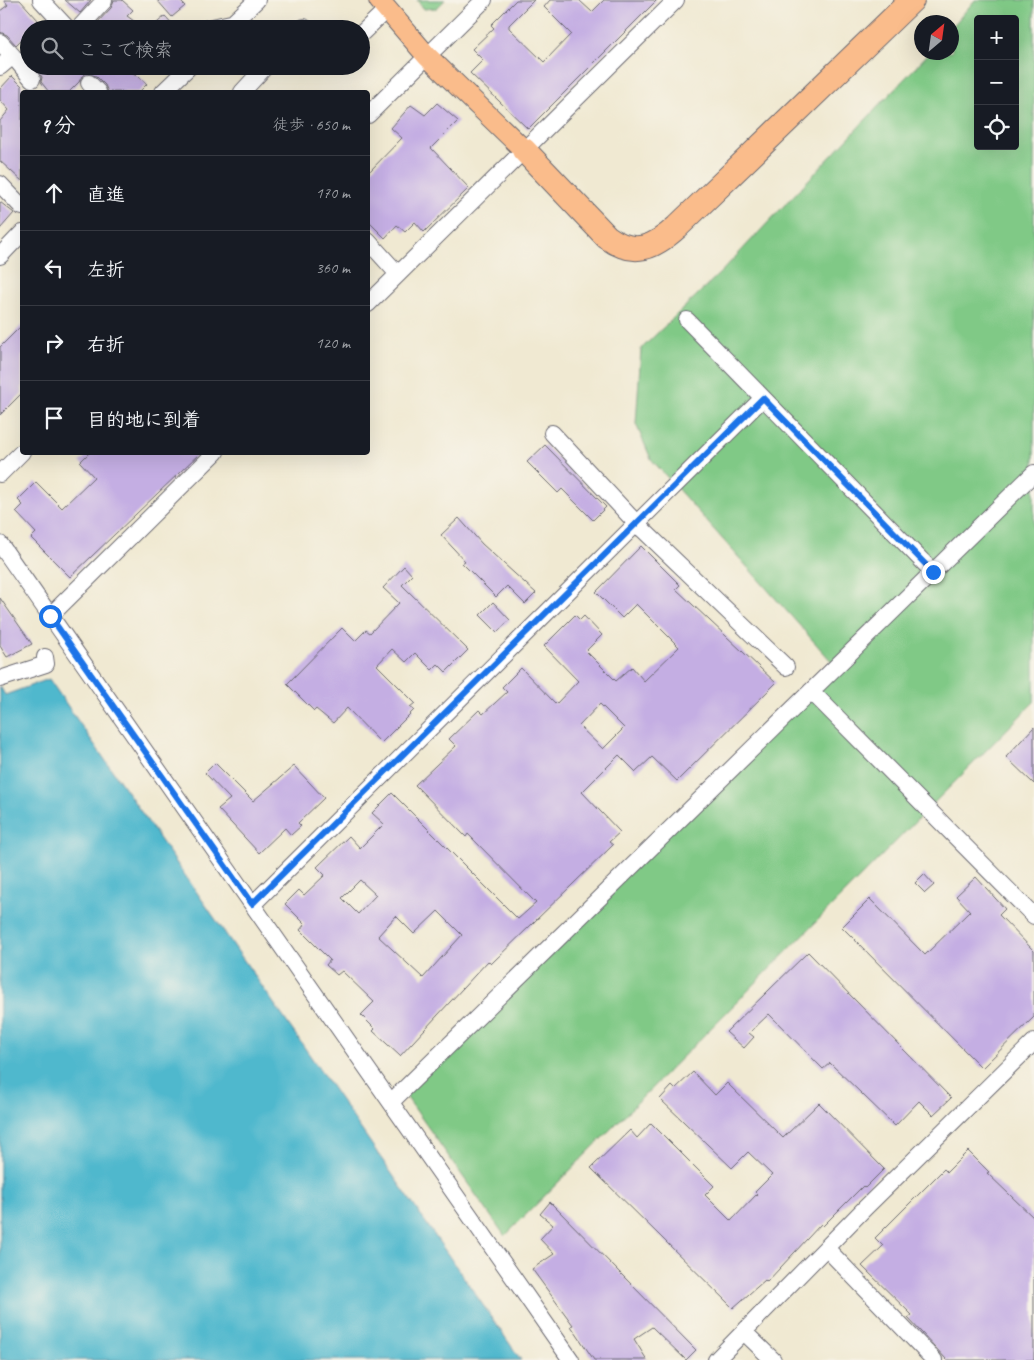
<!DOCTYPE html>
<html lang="ja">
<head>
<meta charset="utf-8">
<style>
  body { margin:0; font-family:Caveat,"Klee One",sans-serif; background:#242831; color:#f1f3f6 }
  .controls { position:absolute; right:15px; top:15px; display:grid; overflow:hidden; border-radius:5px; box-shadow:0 5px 20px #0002 }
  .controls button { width:45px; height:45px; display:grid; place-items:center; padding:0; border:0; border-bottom:1px solid #363941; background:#171b24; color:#f1f3f6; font:25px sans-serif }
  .compass { position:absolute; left:914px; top:15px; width:45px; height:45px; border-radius:50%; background:#171b24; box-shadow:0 5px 20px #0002; rotate:29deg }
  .stop { position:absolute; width:15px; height:15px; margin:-11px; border:4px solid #1a73e8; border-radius:50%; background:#fff }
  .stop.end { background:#1a73e8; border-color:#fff; box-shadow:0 1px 5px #0008 }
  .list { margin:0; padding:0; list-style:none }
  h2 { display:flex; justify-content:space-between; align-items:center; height:65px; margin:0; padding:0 20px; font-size:21px }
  h2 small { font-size:16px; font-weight:400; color:#9ea1a6 }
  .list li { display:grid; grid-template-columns:32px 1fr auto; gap:15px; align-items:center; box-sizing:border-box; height:75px; padding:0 20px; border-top:1px solid #363941 }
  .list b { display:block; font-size:19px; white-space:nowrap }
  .list em { font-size:16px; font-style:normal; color:#9ea1a6 }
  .icon { flex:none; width:28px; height:28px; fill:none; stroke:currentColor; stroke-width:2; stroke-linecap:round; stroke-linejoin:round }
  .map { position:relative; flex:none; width:1034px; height:1360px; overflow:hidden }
  .search { position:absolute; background:#171b24; box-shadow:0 5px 20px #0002; left:20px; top:20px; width:350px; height:55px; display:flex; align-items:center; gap:12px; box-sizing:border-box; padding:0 18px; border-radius:28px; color:#9ea1a6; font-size:19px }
  .panel { position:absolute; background:#171b24; box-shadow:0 5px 20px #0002; left:20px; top:90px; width:350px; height:365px; border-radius:5px }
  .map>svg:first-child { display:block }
</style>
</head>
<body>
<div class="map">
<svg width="1034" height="1360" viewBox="0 0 1034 1360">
  <rect width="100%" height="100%" fill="#f7f3e8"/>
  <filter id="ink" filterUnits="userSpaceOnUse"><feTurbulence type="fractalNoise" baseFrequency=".02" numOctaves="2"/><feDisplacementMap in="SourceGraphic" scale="10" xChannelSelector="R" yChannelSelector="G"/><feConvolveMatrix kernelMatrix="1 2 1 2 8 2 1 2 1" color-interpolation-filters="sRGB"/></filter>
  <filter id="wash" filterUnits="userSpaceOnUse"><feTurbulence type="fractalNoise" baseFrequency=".0096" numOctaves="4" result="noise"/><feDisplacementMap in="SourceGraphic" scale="20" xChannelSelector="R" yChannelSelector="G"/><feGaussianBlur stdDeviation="1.12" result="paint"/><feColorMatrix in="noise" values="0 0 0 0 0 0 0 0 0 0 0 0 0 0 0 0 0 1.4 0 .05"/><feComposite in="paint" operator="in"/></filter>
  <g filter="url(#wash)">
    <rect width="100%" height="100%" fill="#f0e9d2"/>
    <path fill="#80c986" stroke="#517660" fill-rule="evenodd" d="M417,0h28l-8,8 -13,1z
      M975,0h59v702l-529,534 -102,-144 430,-429 -182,-204 -15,-35 5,-75 81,-78 207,-218 23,-1v-25zM978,19h37v127h-37z"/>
    <path fill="#50b8cd" stroke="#396d84" d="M49,679l472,681h-521v-674l5,9z"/>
    <g id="blocks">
      <path fill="#c4aee3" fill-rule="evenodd" d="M4,0h16l18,20 -13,12 2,2 -11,11 -9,-10 -7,-3v-21l8,-6z
        M65,0h26l-11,13z
        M114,0h8l11,10 -6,6 18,13h-46l-4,-4 16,-17z
        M157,0h22l6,6 -13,11z
        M516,0h18l-25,25v3l35,34 27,-28 -27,-27 6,-7h29l13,12 12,-12h53l-129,129 -58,-56 13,-13 -11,-11 22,-21 -3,-3z
        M165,16l12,13h-27z
        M34,66h87l17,10 9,8 -8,8h-31l-3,-7 -9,-9 -9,-3 -5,3 -3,6 -10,10h-20l-8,-10 1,-5z
        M12,76l10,10v95l-22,-20v-40l9,-11 -9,-10v-11z
        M437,103l21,18 -27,27 38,40 -45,44 -9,-10 -10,10 -8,-7 -12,13 -17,-17v-48l34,-35 -11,-10 20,-23 14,10z
        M0,202l14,11 -14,16z
        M22,325v68l-22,22v-68z
        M545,445l61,62 -13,13 -31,-31 -4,4 -31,-31z
        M90,452h111l-131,125 -39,-39 5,-5 -20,-21 7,-7 -5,-5 18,-18 26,26 32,-31 -14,-15z
        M459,518l23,26 54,49 -11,11 -18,-18 -11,11 -34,-34 3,-2 -24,-26z
        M641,546l39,39 -4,4 100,94 -99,98 -25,-24 -16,15 -17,-17 -37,37 38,40 -11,10 4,3 -122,119 -3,-3 -88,95 -27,-25 2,-2 -14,-14 13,-13 -32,-31 -5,4 -11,-10 4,-5 -30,-30 5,-6 -20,-20 14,-14 5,5 21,-20 -8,-8 32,-31 11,12 24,-24 -12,-11 20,-20 126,126 18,-16 -68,-69 -2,3 -51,-52 41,-39 -7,-7 30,-29 4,4 24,-22 -5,-5 19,-19 35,36 22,-23 -34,-35 31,-31 5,5 4,-4 18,19 -16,16 30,30 16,-14 12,14 35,-34 -43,-43 -14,14 -26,-26zM600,704l24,24 -21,21 -24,-23zM360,880l16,15 -18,19 -16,-16zM438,911l24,24 -39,43 -45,-42 18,-20 18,18z
        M404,566l8,9 -10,10 66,65 -22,22 -8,-8 -6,6 -17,-17 -9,9 -14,-13 -15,16 38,38 -5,4 4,3 -33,33 -34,-35 -14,15 -17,-14 -2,2 -27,-27 55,-56 13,13 11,-11 4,3 29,-30 -16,-15z
        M0,598l32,46 -25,13 -7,-11z
        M493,602l17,18 -13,12 -17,-17z
        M1034,727v57l-28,-27z
        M215,763l38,38 41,-35 30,32 -26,25 3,3 -10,9 -6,-7 -26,25 -41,-44 12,-10 -25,-26z
        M924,874l10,11 -9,8 -10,-10z
        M976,877l29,32 -6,6 35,36v66l-52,51 -140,-141 28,-28 55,56 45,-44 -14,-15z
        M808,952l143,146 -18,17 -14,-14 -24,25 -65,-63 -7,6 -54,-55 -20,19 5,4 -10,11 -18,-16z
        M693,1072l22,23 12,-12 56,55 36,-35 65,66 -19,19 -2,-2 -40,40 -2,-2 -54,58 -2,-2 -32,28 -142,-140 39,-38 7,8 14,-15 63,63 -9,9 26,26 26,-27 -2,-2 17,-17 -24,-23 -16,16 -72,-69 12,-13 3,3z
        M968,1151l21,21 -2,1 47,45v142h-87l-39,-42 4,-3 -50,-49 21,-20 -8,-8 69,-69 3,3z
        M550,1202l146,148 -10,10 -34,-33 -18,12 13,21h-53l-23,-34 2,-1 -41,-56 22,-15 -14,-15 13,-14 -13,-11z"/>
    </g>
  </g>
  <g filter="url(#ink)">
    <use href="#blocks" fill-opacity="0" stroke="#6a6870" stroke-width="1"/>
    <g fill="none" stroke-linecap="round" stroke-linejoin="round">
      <g stroke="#6a6870" stroke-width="18">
        <path id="minor" d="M41,0l27,29
          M208,28l23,-5
          M78,29l26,-28
          M226,29l31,-29
          M302,29l2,-2
          M361,34l26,-25
          M0,42l13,14 -13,11
          M13,56l19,23
          M89,83l9,9
          M163,92l27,-26
          M242,92l24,-26
          M368,115l116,-115
          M0,184l22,23
          M368,241l30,33
          M0,256l22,-23
          M368,304l308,-304
          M687,320l246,252
          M552,433l85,91 149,143
          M0,474l22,-22
          M0,544l571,816
          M50,616l166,-164
          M0,679l46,-15 -1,-7
          M811,691l223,225
          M253,904l510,-506
          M391,1102l643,-629
          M826,1248l108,112
          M744,1332l29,28
          M716,1360l149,-152 169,-166"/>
      </g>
      <g stroke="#6a6870" stroke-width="22">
        <path id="major" d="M379,0l48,56 97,94"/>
      </g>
      <g stroke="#6a6870" stroke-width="26">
        <path id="highway" d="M524,150l83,87c27,20 47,11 70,-10l235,-227"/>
      </g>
      <use href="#minor" stroke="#fff" stroke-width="16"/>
      <use href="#major" stroke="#fabc8b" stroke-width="20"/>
      <use href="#highway" stroke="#fabc8b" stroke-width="24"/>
    </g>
  </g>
  <g fill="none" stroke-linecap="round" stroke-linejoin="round" filter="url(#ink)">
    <path stroke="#1a73e8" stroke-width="6" d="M50,616l202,288 511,-506 170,174"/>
  </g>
</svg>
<div class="controls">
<button>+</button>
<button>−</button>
<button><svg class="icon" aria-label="locate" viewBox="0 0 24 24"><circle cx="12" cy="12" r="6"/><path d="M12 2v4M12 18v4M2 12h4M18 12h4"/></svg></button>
</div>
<svg class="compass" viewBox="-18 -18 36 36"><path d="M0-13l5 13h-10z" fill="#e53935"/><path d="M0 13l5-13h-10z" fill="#9ea1a6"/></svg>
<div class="stop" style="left:50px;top:616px"></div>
<div class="stop end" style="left:933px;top:572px"></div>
<div class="search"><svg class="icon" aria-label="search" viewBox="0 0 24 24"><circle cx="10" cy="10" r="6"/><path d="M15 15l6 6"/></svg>ここで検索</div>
<section class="panel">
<h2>9 分<small>徒歩 · 650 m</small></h2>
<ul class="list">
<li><svg class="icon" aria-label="ahead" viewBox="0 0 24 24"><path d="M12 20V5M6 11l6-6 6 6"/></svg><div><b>直進</b></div><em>170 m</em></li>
<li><svg class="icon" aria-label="left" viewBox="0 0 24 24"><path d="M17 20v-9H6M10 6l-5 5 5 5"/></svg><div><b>左折</b></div><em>360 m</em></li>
<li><svg class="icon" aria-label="right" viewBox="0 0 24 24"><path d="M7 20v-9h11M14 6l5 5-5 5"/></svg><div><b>右折</b></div><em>120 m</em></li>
<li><svg class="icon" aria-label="arrive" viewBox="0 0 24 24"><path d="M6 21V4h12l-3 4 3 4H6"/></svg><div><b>目的地に到着</b></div></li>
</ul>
</section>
</div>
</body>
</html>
